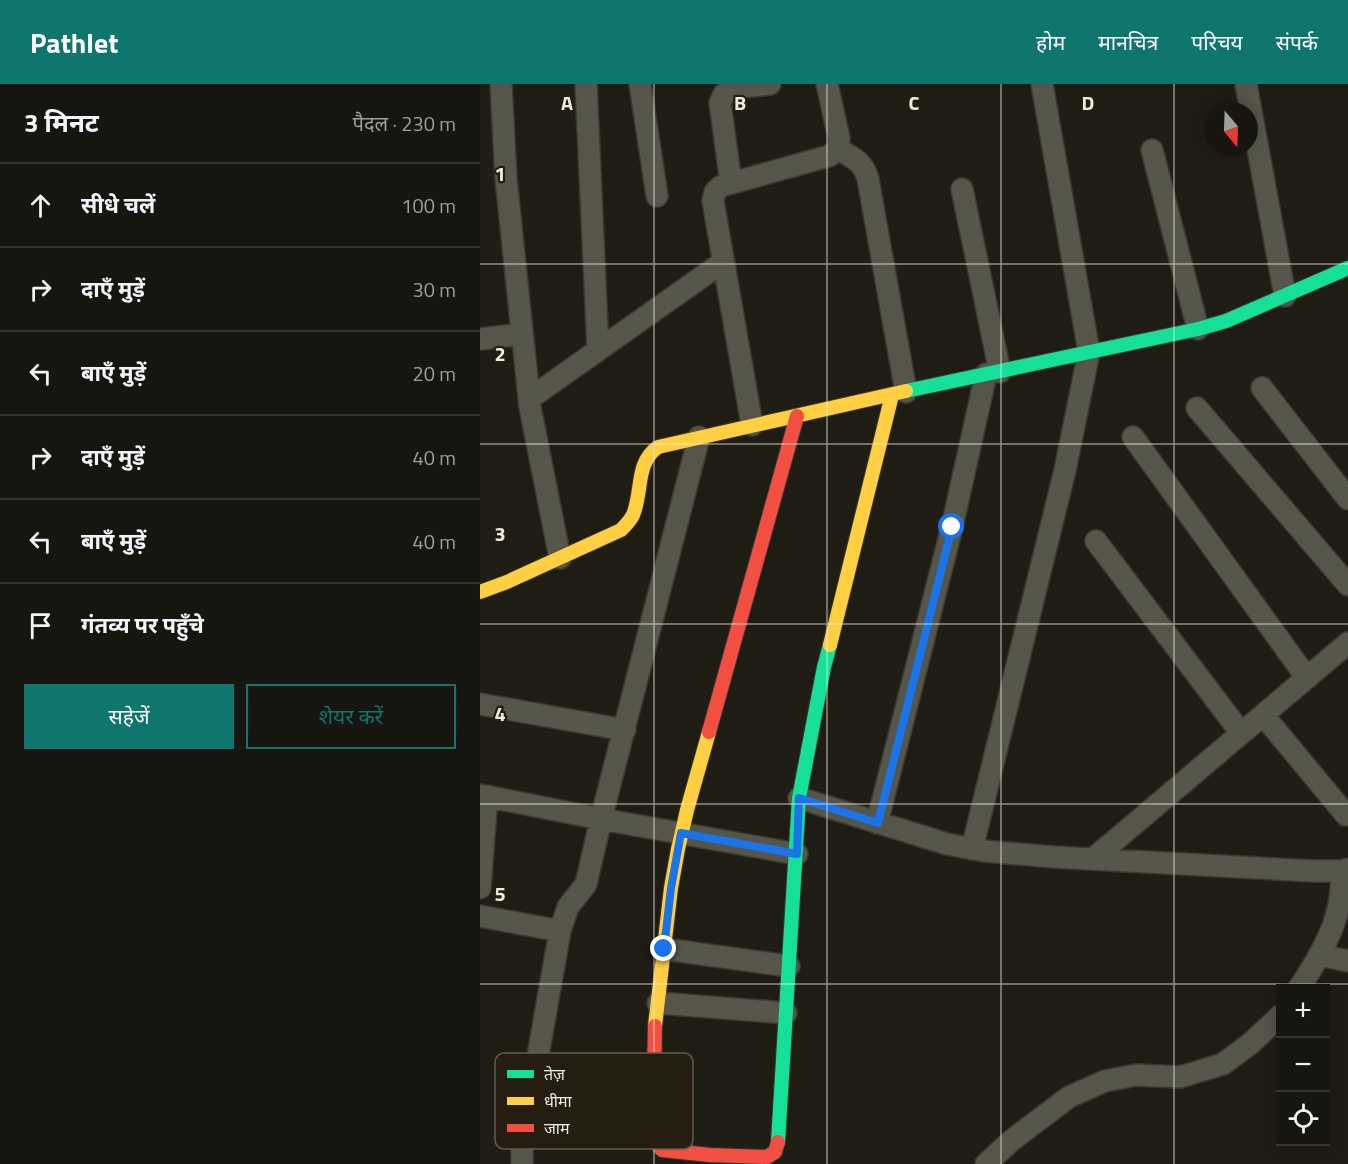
<!DOCTYPE html>
<html lang="hi">
<head>
<meta charset="utf-8">
<style>
  body { margin:0; font-family:"Titillium Web","Noto Sans Devanagari",sans-serif; background:#201e18; color:#f1f3f6 }
  .controls { position:absolute; right:18px; bottom:18px; display:grid; overflow:hidden; border-radius:0px; box-shadow:0 3px 15px #0003 }
  .controls button { width:54px; height:54px; display:grid; place-items:center; padding:0; border:0; border-bottom:2px solid #36342f; background:#17150f; color:#f1f3f6; font:30px sans-serif }
  .compass { position:absolute; left:724px; top:18px; width:54px; height:54px; border-radius:50%; background:#17150f; box-shadow:0 3px 15px #0003; rotate:161deg }
  .stop { position:absolute; width:18px; height:18px; margin:-14px; border:4px solid #1a73e8; border-radius:50%; background:#fff }
  .stop.end { background:#1a73e8; border-color:#fff; box-shadow:0 2px 6px #0008 }
  .list { margin:0; padding:0; list-style:none }
  h2 { display:flex; justify-content:space-between; align-items:center; height:78px; margin:0; padding:0 24px; font-size:26px }
  h2 small { font-size:20px; font-weight:400; color:#9e9f9e }
  .list li { display:grid; grid-template-columns:39px 1fr auto; gap:18px; align-items:center; box-sizing:border-box; height:84px; padding:0 24px; border-top:2px solid #36342f }
  .list b { display:block; font-size:22px; white-space:nowrap }
  .list em { font-size:20px; font-style:normal; color:#9e9f9e }
  .actions { display:flex; gap:12px; padding:18px 24px }
  .actions a { flex:1; padding:14px 0; border:2px solid #0f766e; border-radius:0px; text-align:center; font-size:21px; color:#0f766e }
  .actions .main { background:#0f766e; color:#fff }
  .icon { flex:none; width:33px; height:33px; fill:none; stroke:currentColor; stroke-width:2; stroke-linecap:round; stroke-linejoin:round }
  .map { position:relative; flex:none; width:868px; height:1080px; overflow:hidden }
  header { display:flex; align-items:center; gap:36px; box-sizing:border-box; height:84px; padding:0 30px; background:#0f766e; color:#fff }
  header strong { font-size:28px }
  nav { display:flex; gap:33px; margin-inline-start:auto; font-size:21px }
  main { display:flex }
  aside { flex:1; background:#17150f }
  .map>svg:first-child { display:block }
</style>
</head>
<body>
<header>
<strong>Pathlet</strong>
<nav><a>होम</a><a>मानचित्र</a><a>परिचय</a><a>संपर्क</a></nav>
</header>
<main>
<aside>
<h2>3 मिनट<small>पैदल · 230 m</small></h2>
<ul class="list">
<li><svg class="icon" aria-label="ahead" viewBox="0 0 24 24"><path d="M12 20V5M6 11l6-6 6 6"/></svg><div><b>सीधे चलें</b></div><em>100 m</em></li>
<li><svg class="icon" aria-label="right" viewBox="0 0 24 24"><path d="M7 20v-9h11M14 6l5 5-5 5"/></svg><div><b>दाएँ मुड़ें</b></div><em>30 m</em></li>
<li><svg class="icon" aria-label="left" viewBox="0 0 24 24"><path d="M17 20v-9H6M10 6l-5 5 5 5"/></svg><div><b>बाएँ मुड़ें</b></div><em>20 m</em></li>
<li><svg class="icon" aria-label="right" viewBox="0 0 24 24"><path d="M7 20v-9h11M14 6l5 5-5 5"/></svg><div><b>दाएँ मुड़ें</b></div><em>40 m</em></li>
<li><svg class="icon" aria-label="left" viewBox="0 0 24 24"><path d="M17 20v-9H6M10 6l-5 5 5 5"/></svg><div><b>बाएँ मुड़ें</b></div><em>40 m</em></li>
<li><svg class="icon" aria-label="arrive" viewBox="0 0 24 24"><path d="M6 21V4h12l-3 4 3 4H6"/></svg><div><b>गंतव्य पर पहुँचे</b></div></li>
</ul>
<div class="actions"><a class="main">सहेजें</a><a>शेयर करें</a></div>
</aside>
<div class="map">
<svg width="868" height="1080" viewBox="0 0 868 1080">
  <rect width="100%" height="100%" fill="#1f1c14"/>
  <g fill="none" stroke-linecap="round" stroke-linejoin="round">
    <g stroke="#3b3832" stroke-width="24">
      <path id="street" d="M21,0l5,95 24,228 30,151
        M106,0l12,266
        M160,0l17,112
        M766,0l39,212
        M358,65c15,9 25,12 30,30l38,213
        M672,66l46,179
        M251,99l-11,-80 4,-9 8,-6 38,-4
        M482,105l38,183
        M0,255l42,-5
        M782,304l86,111
        M49,315l194,-137
        M717,324l151,177
        M272,341l-39,-224 2,-9 6,-6 108,-30 9,-7 1,-11 -12,-54
        M653,353l174,241
        M616,457l145,192
        M0,620l145,26
        M783,631l83,100
        M0,711l121,24 196,35
        M319,714l148,46 37,7 70,6 259,14h30l5,-2
        M397,739l75,-296 34,-153
        M492,765l93,-379 24,-118 -47,-268
        M613,775l255,-216
        M0,804l7,-92
        M0,832l80,15
        M184,865l125,17
        M839,871l29,6
        M819,904c15,-22 31,-48 38,-75 4,-13 4,-28 6,-42
        M178,919l128,10
        M42,1080v-18l38,-215 8,-24 18,-23 15,-65 98,-382
        M506,1080l26,-24 57,-43 36,-16 31,-6 44,2 43,-13 27,-20 30,-28"/>
    </g>
    <g stroke="#3b3832" stroke-width="16">
      <path id="fast" d="M426,307l292,-62 28,-8 122,-53
        M298,1058l21,-344 25,-131 6,-22"/>
    </g>
    <g stroke="#3b3832" stroke-width="16">
      <path id="slow" d="M0,508l27,-10 114,-52c5,-5 9,-9 12,-15 10,-24 2,-52 25,-68l248,-56
        M350,561l62,-250
        M175,942l16,-138 7,-39 9,-39 22,-78"/>
    </g>
    <g stroke="#3b3832" stroke-width="16">
      <path id="jam" d="M229,648l88,-316
        M175,942l-2,108 3,9 6,7 48,5 57,2 8,-5 3,-10"/>
    </g>
    <use href="#street" stroke="#55554a" stroke-width="21"/>
    <use href="#fast" stroke="#16e098" stroke-width="14"/>
    <use href="#slow" stroke="#ffcf43" stroke-width="14"/>
    <use href="#jam" stroke="#f24e42" stroke-width="14"/>
  </g>
  <g fill="none" stroke-linecap="round" stroke-linejoin="round">
    <path stroke="#1a73e8" stroke-width="8" d="M184,865l7,-61 10,-55 116,21 2,-56 79,25 74,-296"/>
  </g>
  <path fill="none" stroke="#efebe2" stroke-width="1.5" stroke-opacity="0.55" d="M174,0v1080M347,0v1080M521,0v1080M694,0v1080M0,180h868M0,360h868M0,540h868M0,720h868M0,900h868"/>
  <rect x="15" y="969" width="198" height="96" rx="9" fill="#241d10" stroke="#615b4f" stroke-width="1.5"/>
  <rect x="27" y="986" width="27" height="8" fill="#16e098"/>
  <rect x="27" y="1013" width="27" height="8" fill="#ffcf43"/>
  <rect x="27" y="1040" width="27" height="8" fill="#f24e42"/>
  <g font-size="16" fill="#efebe2">
    <text x="64" y="996">तेज़</text>
    <text x="64" y="1023">धीमा</text>
    <text x="64" y="1050">जाम</text>
  </g>
  <g font-size="20" text-anchor="middle" font-weight="bold" fill="#efebe2" stroke="#241d10" stroke-width="4.5" stroke-linejoin="round" paint-order="stroke">
    <text x="87" y="26">A</text>
    <text x="260" y="26">B</text>
    <text x="434" y="26">C</text>
    <text x="608" y="26">D</text>
    <text x="20" y="97">1</text>
    <text x="20" y="277">2</text>
    <text x="20" y="457">3</text>
    <text x="20" y="637">4</text>
    <text x="20" y="817">5</text>
  </g>
</svg>
<div class="controls">
<button>+</button>
<button>−</button>
<button><svg class="icon" aria-label="locate" viewBox="0 0 24 24"><circle cx="12" cy="12" r="6"/><path d="M12 2v4M12 18v4M2 12h4M18 12h4"/></svg></button>
</div>
<svg class="compass" viewBox="-18 -18 36 36"><path d="M0-13l5 13h-10z" fill="#e53935"/><path d="M0 13l5-13h-10z" fill="#9e9f9e"/></svg>
<div class="stop" style="left:472px;top:443px"></div>
<div class="stop end" style="left:184px;top:865px"></div>
</div>
</main>
</body>
</html>
